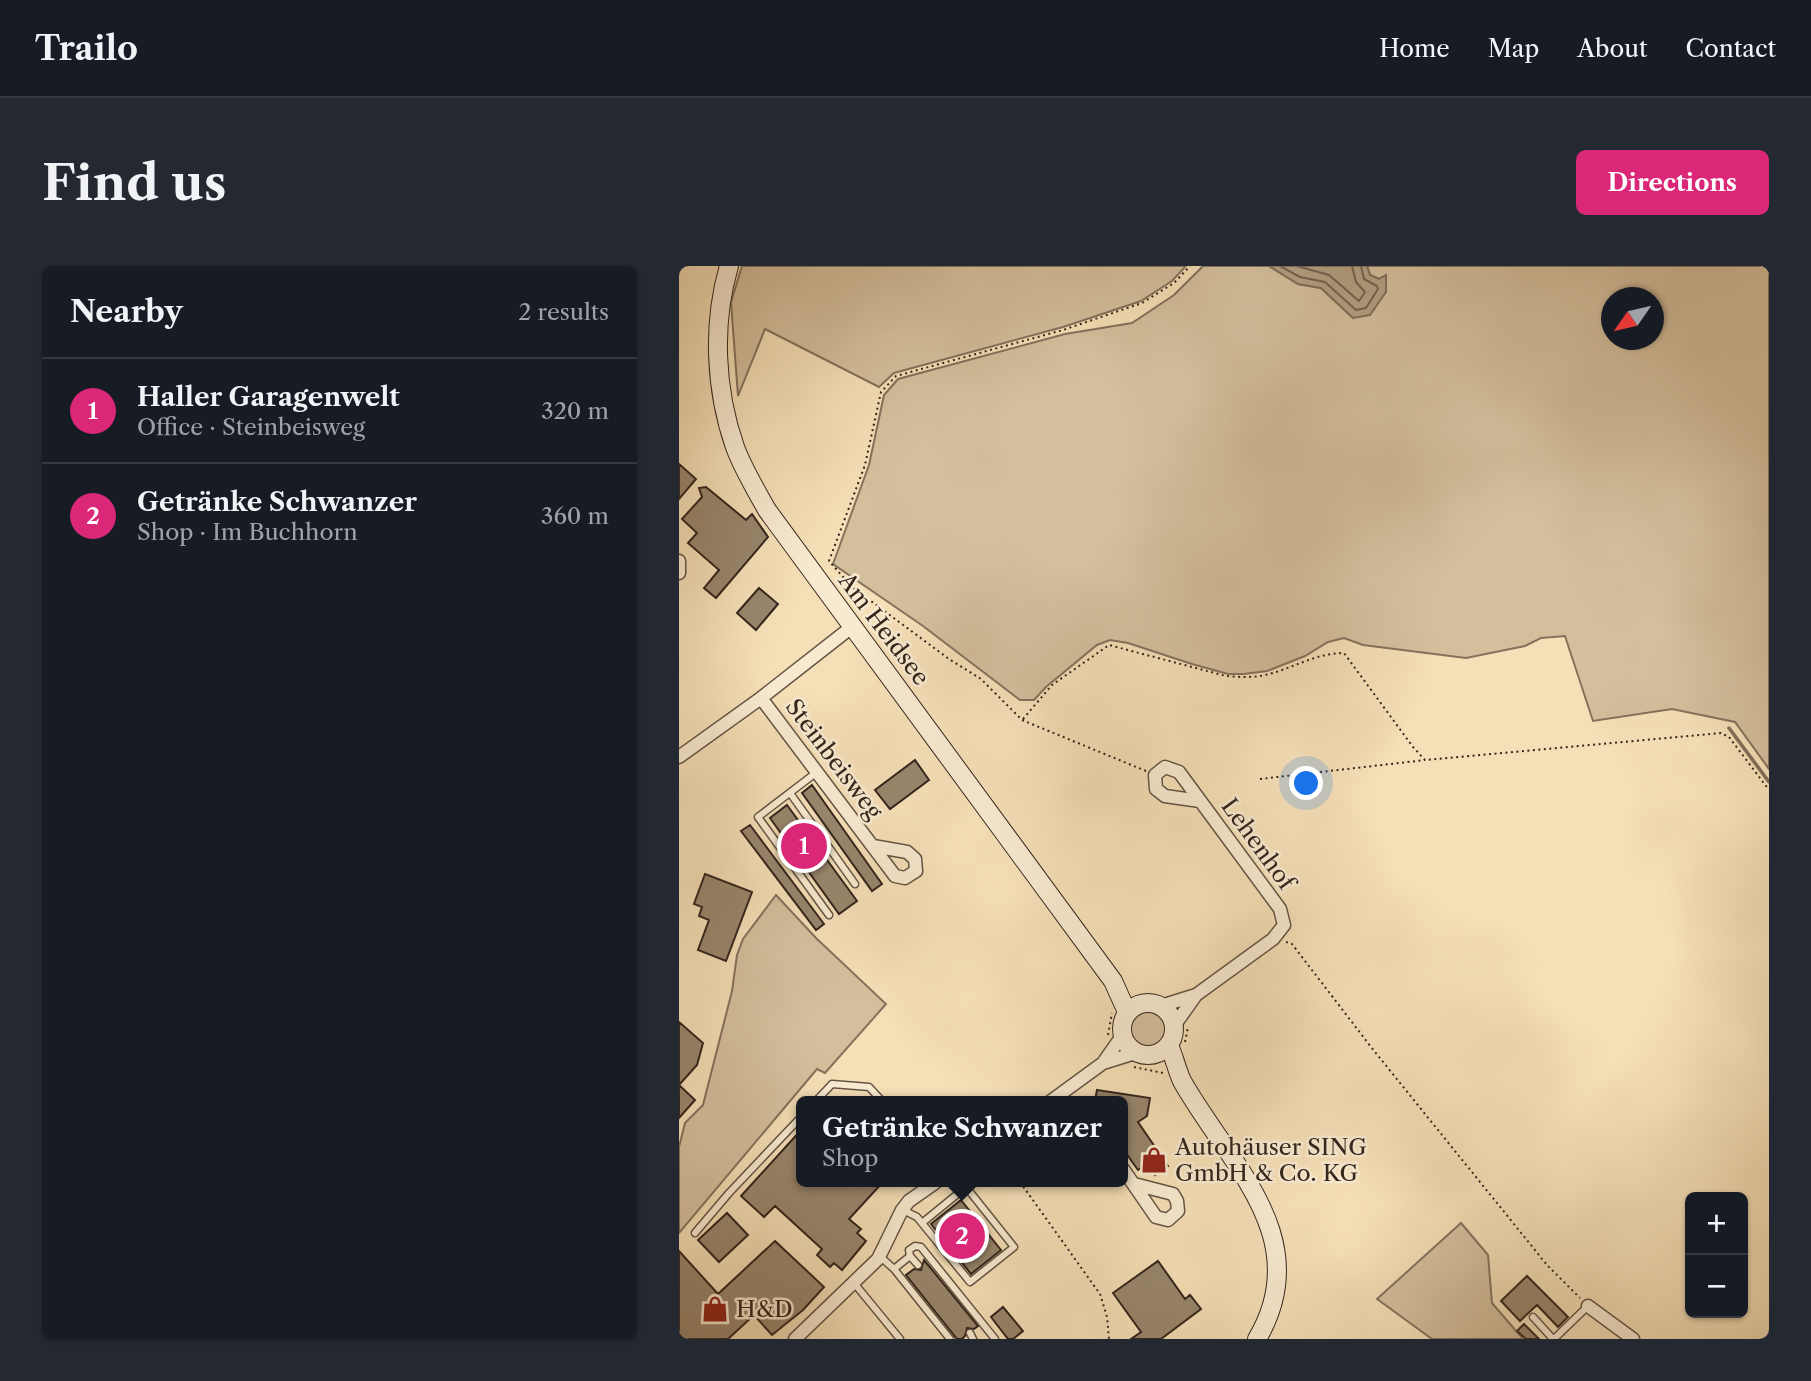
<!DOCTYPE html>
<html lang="en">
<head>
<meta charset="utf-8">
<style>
  body { margin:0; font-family:"Libre Caslon Text",serif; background:#242831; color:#f1f3f6 }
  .controls { position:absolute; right:21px; bottom:21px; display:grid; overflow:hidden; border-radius:10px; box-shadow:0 2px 5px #0004 }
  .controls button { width:63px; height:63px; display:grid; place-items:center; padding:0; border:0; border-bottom:2px solid #363941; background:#171b24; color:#f1f3f6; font:35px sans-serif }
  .compass { position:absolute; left:922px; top:21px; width:63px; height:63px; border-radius:50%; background:#171b24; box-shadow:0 2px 5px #0004; rotate:236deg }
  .you { position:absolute; left:628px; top:518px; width:24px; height:24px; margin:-18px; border:5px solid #fff; border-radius:50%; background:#1a73e8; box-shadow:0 0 0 10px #1a73e833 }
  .badge { display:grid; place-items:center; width:46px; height:46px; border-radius:50%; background:#db2777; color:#fff; font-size:23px; font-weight:700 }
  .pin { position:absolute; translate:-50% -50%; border:4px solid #fff; box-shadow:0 2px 7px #0006 }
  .popup { position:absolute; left:117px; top:830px; width:332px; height:91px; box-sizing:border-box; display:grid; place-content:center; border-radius:10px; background:#171b24; filter:drop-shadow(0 2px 5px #0005); font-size:23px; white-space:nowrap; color:#9ea1a6 }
  .popup b { font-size:26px; color:#f1f3f6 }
  .popup::after { content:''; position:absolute; left:50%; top:100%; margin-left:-14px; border:14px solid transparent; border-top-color:#171b24 }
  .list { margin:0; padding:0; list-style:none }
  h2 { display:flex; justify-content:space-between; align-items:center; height:91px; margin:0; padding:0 28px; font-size:30px }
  h2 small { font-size:23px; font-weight:400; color:#9ea1a6 }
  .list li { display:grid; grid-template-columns:46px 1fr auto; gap:21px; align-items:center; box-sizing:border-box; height:105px; padding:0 28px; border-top:2px solid #363941 }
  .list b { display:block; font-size:26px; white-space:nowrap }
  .list p { margin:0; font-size:23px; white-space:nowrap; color:#9ea1a6 }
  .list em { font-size:23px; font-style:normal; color:#9ea1a6 }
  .map { position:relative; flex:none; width:1090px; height:1073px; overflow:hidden; border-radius:10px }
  header { display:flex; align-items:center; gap:42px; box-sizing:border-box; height:98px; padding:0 35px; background:#171b24; border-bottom:2px solid #363941 }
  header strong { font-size:33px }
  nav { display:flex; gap:38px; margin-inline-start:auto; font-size:24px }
  .intro { display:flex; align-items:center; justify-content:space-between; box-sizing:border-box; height:168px; padding:0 42px }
  h1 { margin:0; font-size:49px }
  .button { padding:18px 32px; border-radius:10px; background:#db2777; color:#fff; font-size:24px; font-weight:700 }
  main { display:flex; gap:42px; padding:0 42px }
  aside { flex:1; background:#171b24; border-radius:10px; box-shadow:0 2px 5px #0004 }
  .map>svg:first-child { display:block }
</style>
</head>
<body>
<header>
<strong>Trailo</strong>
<nav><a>Home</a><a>Map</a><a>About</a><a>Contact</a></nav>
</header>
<div class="intro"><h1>Find us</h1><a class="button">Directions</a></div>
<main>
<aside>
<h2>Nearby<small>2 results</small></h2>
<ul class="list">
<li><span class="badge">1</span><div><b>Haller Garagenwelt</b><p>Office · Steinbeisweg</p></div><em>320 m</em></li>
<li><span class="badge">2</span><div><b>Getränke Schwanzer</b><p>Shop · Im Buchhorn</p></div><em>360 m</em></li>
</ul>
</aside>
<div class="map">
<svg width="1090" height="1073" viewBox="0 0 1090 1073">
  <rect width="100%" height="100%" fill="#f5dfb7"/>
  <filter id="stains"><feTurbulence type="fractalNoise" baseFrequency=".00286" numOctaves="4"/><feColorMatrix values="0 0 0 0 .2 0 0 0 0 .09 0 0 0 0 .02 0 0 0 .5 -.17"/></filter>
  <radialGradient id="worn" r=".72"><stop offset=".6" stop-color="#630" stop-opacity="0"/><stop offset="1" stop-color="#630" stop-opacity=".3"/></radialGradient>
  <path fill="#d4bf9d" stroke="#84725d" stroke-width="2" fill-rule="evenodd" d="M63,0h444l-14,15 -31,20 -78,26 -169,46 -15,14 -114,-58 -27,67 -7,-94z
    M524,0h66l29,18 23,4 32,30 32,-42 -6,3 -9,-4 -3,-9h402v503l-34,-47 -63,-13 -79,12 -28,-85 -24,2 -16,8 -59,12 -103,-13 -19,-7 -16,4 -23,14 -38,15 -23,3h-16l-36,-10 -64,-21 -18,-3 -13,5 -51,42 -12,13h-14l-97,-74 -90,-62 36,-99 15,-70 14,-16 167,-45 67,-11 42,-28zM932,32h42v42h-42z
    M97,629l40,43 70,66 -61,69 -8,-4 -138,164v-86l6,-24 18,-18 29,-114 5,-36 6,-16z
    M451 764a19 19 0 1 1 38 0a19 19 0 1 1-38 0Z
    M782,957l27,32 4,48 31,36h-91l-55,-40z"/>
  <path fill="#b3a083" stroke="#806f5a" stroke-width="2" d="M590,0h98l3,9 9,4 7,-4v17l-16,23 -17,3 -32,-30 -23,-4z"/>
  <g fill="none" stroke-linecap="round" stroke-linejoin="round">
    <path stroke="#746250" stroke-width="2" d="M601,0l20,11 25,5 31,28 10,-2 12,-19 -1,-3 -13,-7 -3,-13
      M618,0l32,9 30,26 6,-9 -9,-10 -4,-16"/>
    <path stroke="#806f5a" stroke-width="3.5" d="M1050,462l40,54"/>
  </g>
  <path fill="#98866d" stroke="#34251d" stroke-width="2" d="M0,198l17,15 -17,20z
    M27,221l40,33 6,-6 16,23 -52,61 -12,-10 15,-18 -31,-27 9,-10 -15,-14 20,-22 -3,-9z
    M80,322l19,16 -22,26 -19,-17z
    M236,494l14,20 -39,29 -15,-19z
    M133,519l70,99 -10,7 -70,-98z
    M108,539l70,96 -18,13 -69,-96z
    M71,559l74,99 -8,6 -75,-99z
    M26,608l47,18 -26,69 -28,-11 11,-30 -10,-4 3,-9 -8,-3z
    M0,756l24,21 -6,22 -18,20z
    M0,819l16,15 -16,18z
    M418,824l53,8 -3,18 -9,6 30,44 -13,9 -8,-11 -9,6 -15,-21v-48h-28z
    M122,864v52h82l-34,37 12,10 -4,4 9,8 -24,29 -8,-7 -4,4 -13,-12 5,-6 -47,-43 -11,11 -23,-21z
    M282,934l40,50 -30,24 -40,-50z
    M48,947l21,22 -29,27 -21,-22z
    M96,975l49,46 -21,23 -31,25 -18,-20 -26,24h-44l-5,-5v-83l39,43z
    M245,994l54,66 -4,3 -7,-1 -2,8 -3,3h-5l-51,-64 8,-6 7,1z
    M479,995l27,38 5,-4 11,14 -40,30h-30l10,-7 -28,-39z
    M848,1010l41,41 -10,10 -21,-22 -17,16 -19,-20z
    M324,1041l20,24 -10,8h-5l-17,-22z
    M845,1058l15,15h-13l-9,-8z"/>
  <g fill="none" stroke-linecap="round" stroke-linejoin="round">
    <g stroke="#645444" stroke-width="9">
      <path id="service" d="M138,506l-59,45 71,98
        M111,527l65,91
        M137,835l16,-17 37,3 13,14
        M224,944l14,7 53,65 44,-35 -48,-60 -44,36
        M16,967l34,-40 72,-76
        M199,993l6,1 10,9 56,70
        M239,999l-8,-9 -1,-6 6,-4 6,1 74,92
        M215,1003l16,-13
        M175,1017l46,56
        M854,1051l20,22
        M291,1067l3,6
        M875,1073l34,-33"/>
    </g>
    <g stroke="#645444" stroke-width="15">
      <path id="minor" d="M0,295v12
        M82,432l134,178 10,2 11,-7 -1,-12 -8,-7 -34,-6
        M0,491l82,-59 92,-72
        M482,740l35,-11
        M495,760l22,-31 77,-56 11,-14 -4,-16 -101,-137 -14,-5 -10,8 1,14 9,7 35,5
        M424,797l19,-27
        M372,835l52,-38 32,-10
        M444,903l33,48 12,3 10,-9 -1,-10 -4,-7 -39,-10
        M909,1040l45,33
        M116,1073l83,-80 24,-49 7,-9 27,-19"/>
    </g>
    <g stroke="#34251d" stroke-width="20">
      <path id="secondary" d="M50,0c-17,58 -14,124 6,181 8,22 21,43 32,63l346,471 14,31
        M443 763a26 26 0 1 1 52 0a26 26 0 1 1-52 0Z
        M490,779c5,12 8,25 13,36 46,82 135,157 75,258"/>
    </g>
    <path stroke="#34251d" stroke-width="2" stroke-dasharray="2 3.5" stroke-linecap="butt" d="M344,453l29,-34 57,-40 117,31c13,1 26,2 39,-1 27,-6 50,-22 79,-22l69,94 12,13 296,-27 8,4 40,53
      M467,505l-124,-51 -41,-41 -32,-20 -97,-72 -23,-26 36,-96 16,-73 15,-16 167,-46 79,-27 32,-20 16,-17
      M581,513l165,-19
      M607,676l6,2 79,103 176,218 33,33
      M429,769l4,-22
      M506,776l3,-15
      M455,801l29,6
      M341,916l80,112 7,23 2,22"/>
    <use href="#service" stroke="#f8ead0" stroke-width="6"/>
    <use href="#minor" stroke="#f8ead0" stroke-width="12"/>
    <use href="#secondary" stroke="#f8ead0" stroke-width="18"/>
  </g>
  <defs>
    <g id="shop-bare" transform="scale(2.1)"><path d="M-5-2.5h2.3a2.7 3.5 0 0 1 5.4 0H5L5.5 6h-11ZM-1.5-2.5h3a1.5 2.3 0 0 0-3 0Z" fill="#8f2418" stroke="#f8ead0" stroke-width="2.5" paint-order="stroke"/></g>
  </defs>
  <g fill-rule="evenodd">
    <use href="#shop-bare" x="475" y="894"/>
    <use href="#shop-bare" x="36" y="1043"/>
  </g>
  <g text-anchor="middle" stroke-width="5" stroke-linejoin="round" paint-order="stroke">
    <g font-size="23" fill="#34251d" stroke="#f8ead0">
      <text transform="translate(205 363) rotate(53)" y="8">Am Heidsee</text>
      <text transform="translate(155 493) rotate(53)" y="8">Steinbeisweg</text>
      <text transform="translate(579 578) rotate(54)" y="8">Lehenhof</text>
    </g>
    <g font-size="23" fill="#34251d" stroke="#f8ead0" text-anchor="start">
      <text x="496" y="889">Autohäuser SING<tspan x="496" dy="26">GmbH &amp; Co. KG</tspan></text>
      <text x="57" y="1051">H&amp;D</text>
    </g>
  </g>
  <rect width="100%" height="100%" filter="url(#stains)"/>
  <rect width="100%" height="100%" fill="url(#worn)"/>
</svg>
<div class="controls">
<button>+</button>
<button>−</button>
</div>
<svg class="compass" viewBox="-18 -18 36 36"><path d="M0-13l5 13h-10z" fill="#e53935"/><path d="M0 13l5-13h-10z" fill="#9ea1a6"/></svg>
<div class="you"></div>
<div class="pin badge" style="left:125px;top:580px">1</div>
<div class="pin badge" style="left:283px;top:970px">2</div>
<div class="popup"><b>Getränke Schwanzer</b>Shop</div>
</div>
</main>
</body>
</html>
